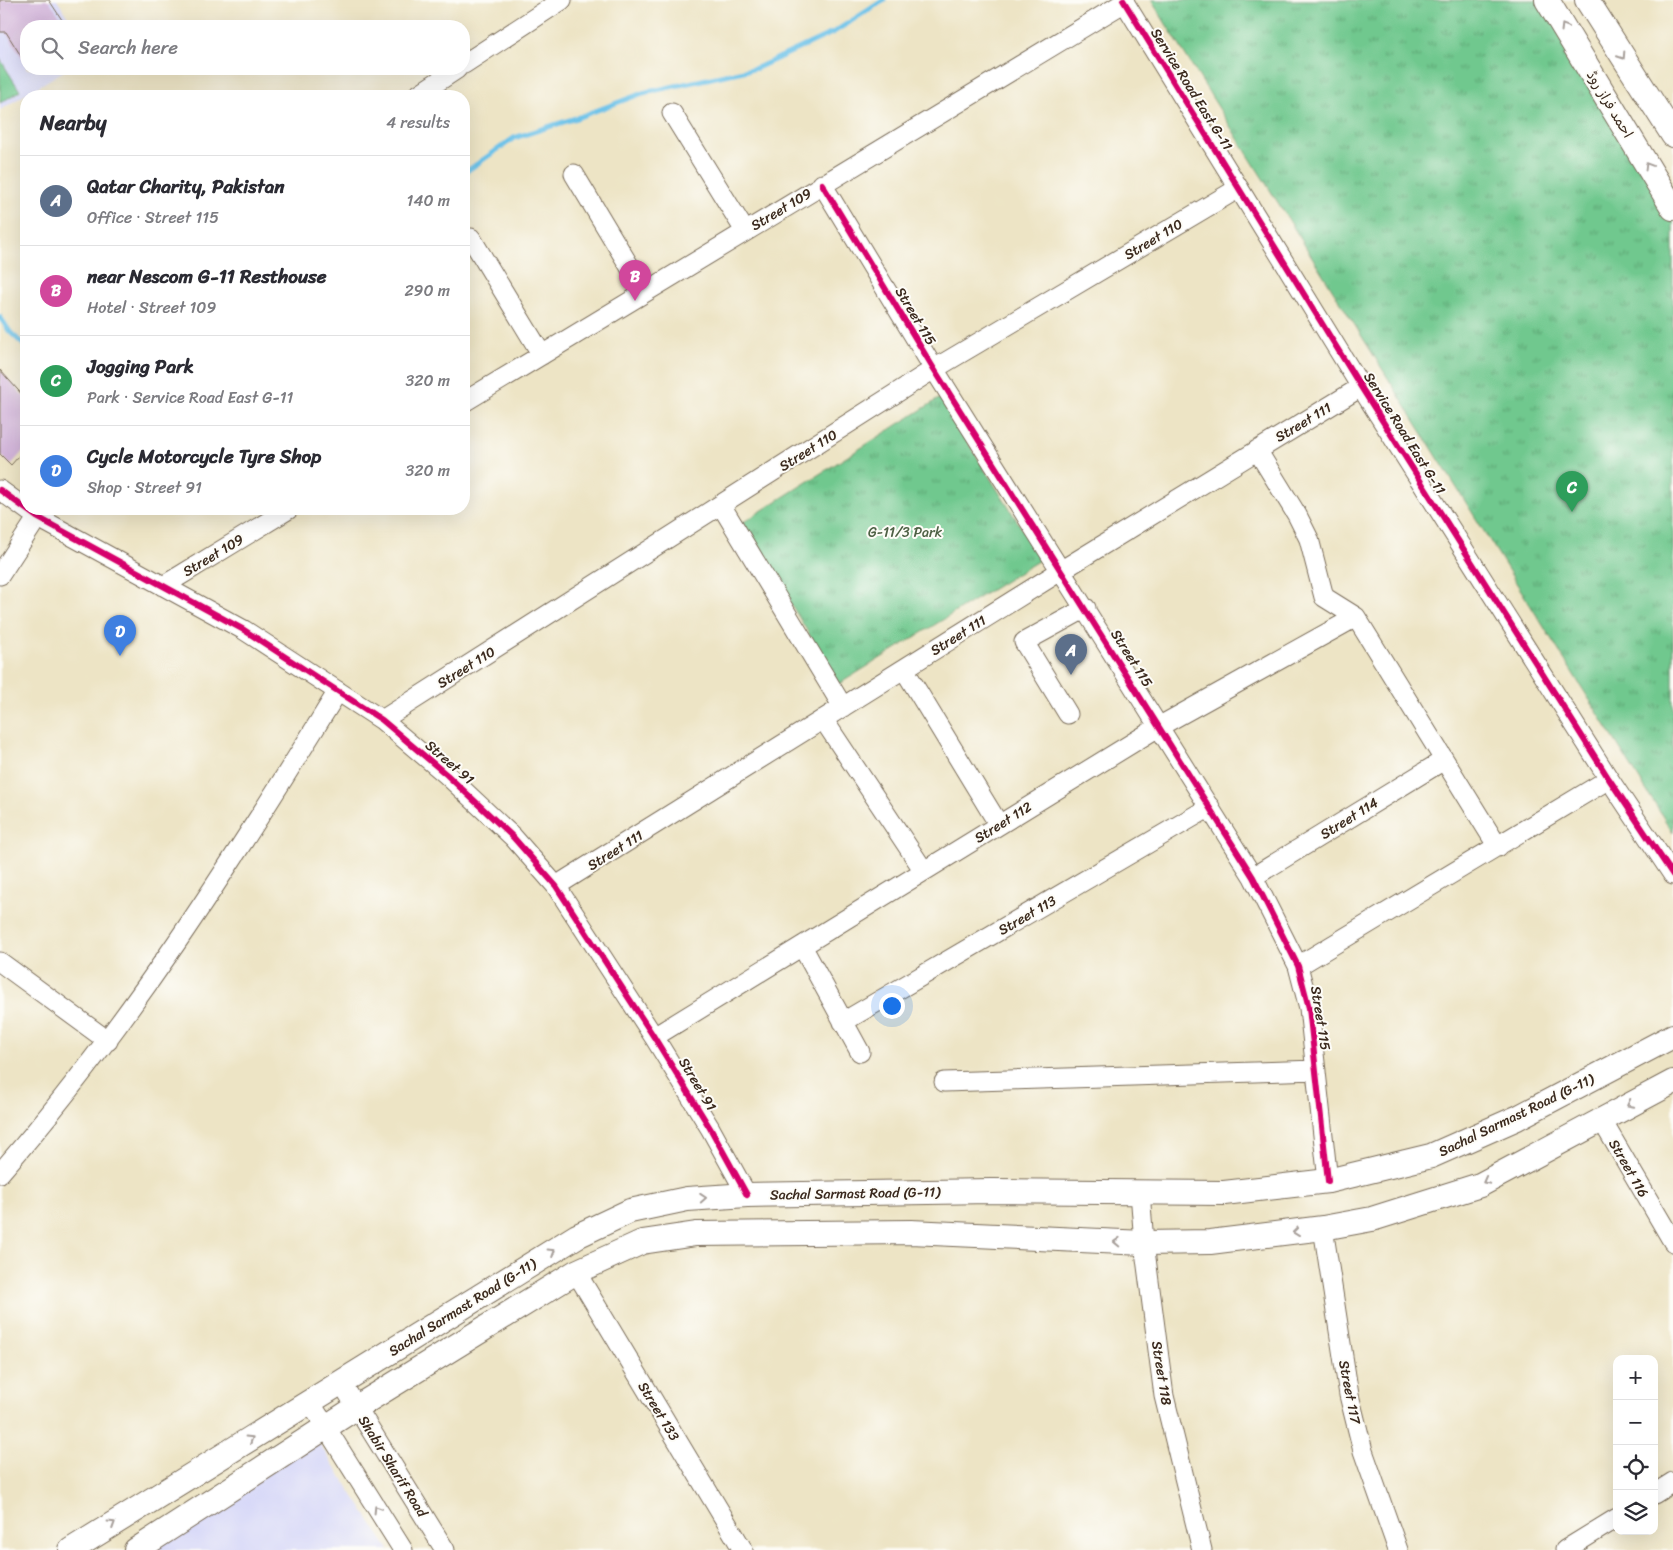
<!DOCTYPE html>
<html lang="en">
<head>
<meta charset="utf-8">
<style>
  body { margin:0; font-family:Sriracha,"Playpen Sans Arabic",sans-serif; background:#f7f7f7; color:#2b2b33 }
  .controls { position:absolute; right:15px; bottom:15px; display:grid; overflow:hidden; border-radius:10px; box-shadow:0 5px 20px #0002 }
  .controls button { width:45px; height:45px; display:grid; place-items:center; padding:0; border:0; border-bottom:1px solid #e1e1e2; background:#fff; color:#2b2b33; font:25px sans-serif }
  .you { position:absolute; left:891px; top:1005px; width:18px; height:18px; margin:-12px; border:4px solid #fff; border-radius:50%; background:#1a73e8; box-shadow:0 0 0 8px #1a73e833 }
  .badge { display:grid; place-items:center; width:32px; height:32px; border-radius:50%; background:#d1495b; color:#fff; font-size:16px; font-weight:700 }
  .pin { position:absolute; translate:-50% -41px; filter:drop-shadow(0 1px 2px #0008) }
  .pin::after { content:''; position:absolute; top:26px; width:18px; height:15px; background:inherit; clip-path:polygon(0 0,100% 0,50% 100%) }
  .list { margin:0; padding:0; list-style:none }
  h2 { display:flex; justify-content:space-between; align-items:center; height:65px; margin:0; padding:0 20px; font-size:21px }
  h2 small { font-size:16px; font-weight:400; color:#7c7c81 }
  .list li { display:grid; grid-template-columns:32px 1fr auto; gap:15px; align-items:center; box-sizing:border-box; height:90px; padding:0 20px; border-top:1px solid #e1e1e2 }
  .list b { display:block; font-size:19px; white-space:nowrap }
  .list p { margin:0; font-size:16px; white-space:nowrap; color:#7c7c81 }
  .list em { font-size:16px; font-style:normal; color:#7c7c81 }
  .icon { flex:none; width:28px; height:28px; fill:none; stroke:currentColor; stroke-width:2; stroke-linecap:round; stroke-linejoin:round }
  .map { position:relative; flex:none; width:1673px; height:1550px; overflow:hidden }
  .search { position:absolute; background:#fff; box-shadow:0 5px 20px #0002; left:20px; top:20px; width:450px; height:55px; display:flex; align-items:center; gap:12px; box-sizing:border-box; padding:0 18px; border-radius:20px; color:#7c7c81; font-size:19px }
  .panel { position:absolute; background:#fff; box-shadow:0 5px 20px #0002; left:20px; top:90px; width:450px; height:425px; border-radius:20px }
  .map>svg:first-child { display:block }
</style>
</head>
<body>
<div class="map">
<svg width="1673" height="1550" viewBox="0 0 1673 1550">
  <defs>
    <pattern id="park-tufts" width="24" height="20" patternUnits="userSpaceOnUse" patternTransform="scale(1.25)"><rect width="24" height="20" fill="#70c88e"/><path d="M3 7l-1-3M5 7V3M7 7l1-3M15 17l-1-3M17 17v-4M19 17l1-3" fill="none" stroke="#5da373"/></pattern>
  </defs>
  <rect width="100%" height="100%" fill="#fdfcf7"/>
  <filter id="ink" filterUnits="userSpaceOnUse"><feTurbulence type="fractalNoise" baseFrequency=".02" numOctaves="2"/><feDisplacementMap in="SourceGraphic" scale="10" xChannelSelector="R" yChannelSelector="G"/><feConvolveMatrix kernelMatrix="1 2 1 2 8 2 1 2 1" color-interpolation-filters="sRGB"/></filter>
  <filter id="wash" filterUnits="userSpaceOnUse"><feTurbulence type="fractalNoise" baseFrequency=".0096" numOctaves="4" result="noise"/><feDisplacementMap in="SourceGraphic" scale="20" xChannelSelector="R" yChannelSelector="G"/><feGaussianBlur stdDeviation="1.12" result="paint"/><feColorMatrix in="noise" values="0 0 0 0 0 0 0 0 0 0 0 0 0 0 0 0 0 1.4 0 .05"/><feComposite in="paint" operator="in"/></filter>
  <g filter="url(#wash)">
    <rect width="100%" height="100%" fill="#ede4c5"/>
    <path fill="#d6d7f8" d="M0,0h57l17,26h-48v43h41l-67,41z
      M317,1440l72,110h-242z"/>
    <path fill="url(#park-tufts)" stroke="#567956" d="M1151,0h404l118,190v643z
      M940,398l101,161 -202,125 -97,-161z"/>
    <path fill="#70c88e" stroke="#567956" d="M0,59l20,32 -20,12z"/>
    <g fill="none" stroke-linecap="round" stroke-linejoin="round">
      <path stroke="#6cc2e9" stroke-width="5" d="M464,173l50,-35 65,-21 64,-24 114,-25 77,-36 50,-32
        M0,317l10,15 16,15"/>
    </g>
    <g id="blocks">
      <path fill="#d1b3d9" d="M0,0h49l17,26h-40v38l-20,-32h-6z
        M0,370l26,29v49l-15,17 -11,-11z"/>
    </g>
  </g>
  <g filter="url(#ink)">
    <use href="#blocks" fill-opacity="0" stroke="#796b58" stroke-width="1"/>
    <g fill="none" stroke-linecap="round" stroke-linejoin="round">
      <g stroke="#796b58" stroke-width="21">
        <path id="minor" d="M1123,0l238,387 248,392 64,96
          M464,64l98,-64
          M416,96l41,-27
          M672,113l73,118
          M574,174l71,118
          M822,184l112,185 319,508 45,89 11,42 19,173
          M471,238l71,117
          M464,402l661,-400
          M1257,450l40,65 12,24 15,58 32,20 142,230
          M0,490l37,27 207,113 138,90 65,55 66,62 43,49 98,151 56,91 37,67
          M721,505l122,202
          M0,575l43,-66
          M163,586l126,-77
          M904,669l95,156
          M1068,714l-44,-72 62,-34
          M823,719l101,152
          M382,720l552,-351 305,-181
          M1253,877l191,-117
          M556,886l506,-316 299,-183
          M802,946l58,106
          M0,962l108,79
          M1298,966l311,-187
          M843,1022l367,-215
          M654,1037l506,-311 196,-109
          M944,1082l372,-12
          M1601,1119l72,123
          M0,1173c130,-149 235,-315 338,-482
          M1140,1192l4,51 20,153 38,154
          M1323,1228l26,167 14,56 35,99
          M576,1272l167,278
          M341,1382l104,168
          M310,1402l93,148
          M1654,1494l19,-12
          M1565,1550l52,-32"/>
      </g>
      <g stroke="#796b58" stroke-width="26">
        <path id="major" d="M1547,0l126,208
          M1587,0l86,135
          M71,1550l506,-314 53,-25 57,-12 60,-4 244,-4 233,2 104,-12 103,-25 86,-38 156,-82
          M136,1550l221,-143 219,-135 66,-30 54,-8 215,-2 233,11 66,-1 113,-14 49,-9 108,-34 193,-103"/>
      </g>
      <use href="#minor" stroke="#fff" stroke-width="19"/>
      <use href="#major" stroke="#fff" stroke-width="24"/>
      <g stroke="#fdfcf7" stroke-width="9">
        <path id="cycleway" d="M1123,0l238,387 248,392 64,96
          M822,184l112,185 319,508 45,89 11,42 19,173
          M0,490l37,27 207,113 138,90 65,55 66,62 43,49 98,151 56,91 37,67"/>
      </g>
      <use href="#cycleway" stroke="#d6006c" stroke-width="6"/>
    </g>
    <defs><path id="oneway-chevron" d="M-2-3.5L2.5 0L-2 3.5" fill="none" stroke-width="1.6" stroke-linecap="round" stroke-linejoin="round" transform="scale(1.25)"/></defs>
    <g stroke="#a79f9a">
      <use href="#oneway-chevron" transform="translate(1564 27) rotate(-121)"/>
      <use href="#oneway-chevron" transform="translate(1622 56) rotate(57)"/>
      <use href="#oneway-chevron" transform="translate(1648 166) rotate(-121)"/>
      <use href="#oneway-chevron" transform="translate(1630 1104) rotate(153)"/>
      <use href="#oneway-chevron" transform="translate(1486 1181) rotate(152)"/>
      <use href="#oneway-chevron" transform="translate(703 1198) rotate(-4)"/>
      <use href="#oneway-chevron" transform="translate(1296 1232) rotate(173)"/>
      <use href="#oneway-chevron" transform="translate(1117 1242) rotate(-178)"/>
      <use href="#oneway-chevron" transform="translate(552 1252) rotate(-32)"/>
      <use href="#oneway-chevron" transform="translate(250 1439) rotate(-32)"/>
      <use href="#oneway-chevron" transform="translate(377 1509) rotate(-122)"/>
      <use href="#oneway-chevron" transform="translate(112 1524) rotate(-32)"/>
    </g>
  </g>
  <g text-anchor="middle" stroke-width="4" stroke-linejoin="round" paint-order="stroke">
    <g font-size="14" fill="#3b2a1e" stroke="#fdfcf7">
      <text transform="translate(1192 89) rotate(58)" y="5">Service Road East G-11</text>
      <text transform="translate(1610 104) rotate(59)" y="5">احمد فراز روڈ</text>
      <text transform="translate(781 209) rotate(-31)" y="5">Street 109</text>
      <text transform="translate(1153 239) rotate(-31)" y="5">Street 110</text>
      <text transform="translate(916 316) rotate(59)" y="5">Street 115</text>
      <text transform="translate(1303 422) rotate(-31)" y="5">Street 111</text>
      <text transform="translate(1405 433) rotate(58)" y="5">Service Road East G-11</text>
      <text transform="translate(808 450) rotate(-32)" y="5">Street 110</text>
      <text transform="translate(213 555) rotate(-31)" y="5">Street 109</text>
      <text transform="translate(958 635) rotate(-32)" y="5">Street 111</text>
      <text transform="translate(1132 658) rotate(58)" y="5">Street 115</text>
      <text transform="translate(466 667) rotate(-32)" y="5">Street 110</text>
      <text transform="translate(450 762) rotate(41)" y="5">Street 91</text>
      <text transform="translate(1349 818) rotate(-32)" y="5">Street 114</text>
      <text transform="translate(1003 822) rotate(-32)" y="5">Street 112</text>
      <text transform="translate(615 850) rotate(-32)" y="5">Street 111</text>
      <text transform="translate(1027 915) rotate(-30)" y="5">Street 113</text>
      <text transform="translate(1321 1018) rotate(81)" y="5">Street 115</text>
      <text transform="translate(698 1084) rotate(59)" y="5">Street 91</text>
      <text transform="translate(1516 1115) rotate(-26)" y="5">Sachal Sarmast Road (G-11)</text>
      <text transform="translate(1629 1168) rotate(60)" y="5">Street 116</text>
      <text transform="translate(855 1193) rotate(-1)" y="5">Sachal Sarmast Road (G-11)</text>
      <text transform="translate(462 1307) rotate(-32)" y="5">Sachal Sarmast Road (G-11)</text>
      <text transform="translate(1162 1373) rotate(81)" y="5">Street 118</text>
      <text transform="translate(1350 1392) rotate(79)" y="5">Street 117</text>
      <text transform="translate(659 1411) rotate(59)" y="5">Street 133</text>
      <text transform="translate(393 1466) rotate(58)" y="5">Shabir Sharif Road</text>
    </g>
    <g font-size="14" fill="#4e6145" stroke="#fdfcf7">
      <text x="905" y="537">G-11/3 Park</text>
    </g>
  </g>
</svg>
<div class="controls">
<button>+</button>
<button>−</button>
<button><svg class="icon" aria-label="locate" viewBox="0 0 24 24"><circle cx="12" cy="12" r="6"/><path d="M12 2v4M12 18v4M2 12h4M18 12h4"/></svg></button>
<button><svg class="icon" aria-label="layers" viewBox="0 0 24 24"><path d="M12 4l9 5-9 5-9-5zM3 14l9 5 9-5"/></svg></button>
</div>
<div class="you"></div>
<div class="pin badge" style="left:1071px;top:675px;background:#5c6f8a">A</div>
<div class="pin badge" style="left:635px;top:301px;background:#d1479c">B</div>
<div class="pin badge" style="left:1572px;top:512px;background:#2e9e5b">C</div>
<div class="pin badge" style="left:120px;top:656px;background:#3f7fe0">D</div>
<div class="search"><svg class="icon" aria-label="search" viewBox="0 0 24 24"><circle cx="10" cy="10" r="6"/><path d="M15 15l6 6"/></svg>Search here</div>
<section class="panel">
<h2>Nearby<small>4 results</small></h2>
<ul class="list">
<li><span class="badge" style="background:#5c6f8a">A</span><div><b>Qatar Charity, Pakistan</b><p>Office · Street 115</p></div><em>140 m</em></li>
<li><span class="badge" style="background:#d1479c">B</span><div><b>near Nescom G-11 Resthouse</b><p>Hotel · Street 109</p></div><em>290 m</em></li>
<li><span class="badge" style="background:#2e9e5b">C</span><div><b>Jogging Park</b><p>Park · Service Road East G-11</p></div><em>320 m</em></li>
<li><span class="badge" style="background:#3f7fe0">D</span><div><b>Cycle Motorcycle Tyre Shop</b><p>Shop · Street 91</p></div><em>320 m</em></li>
</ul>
</section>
</div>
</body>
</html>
